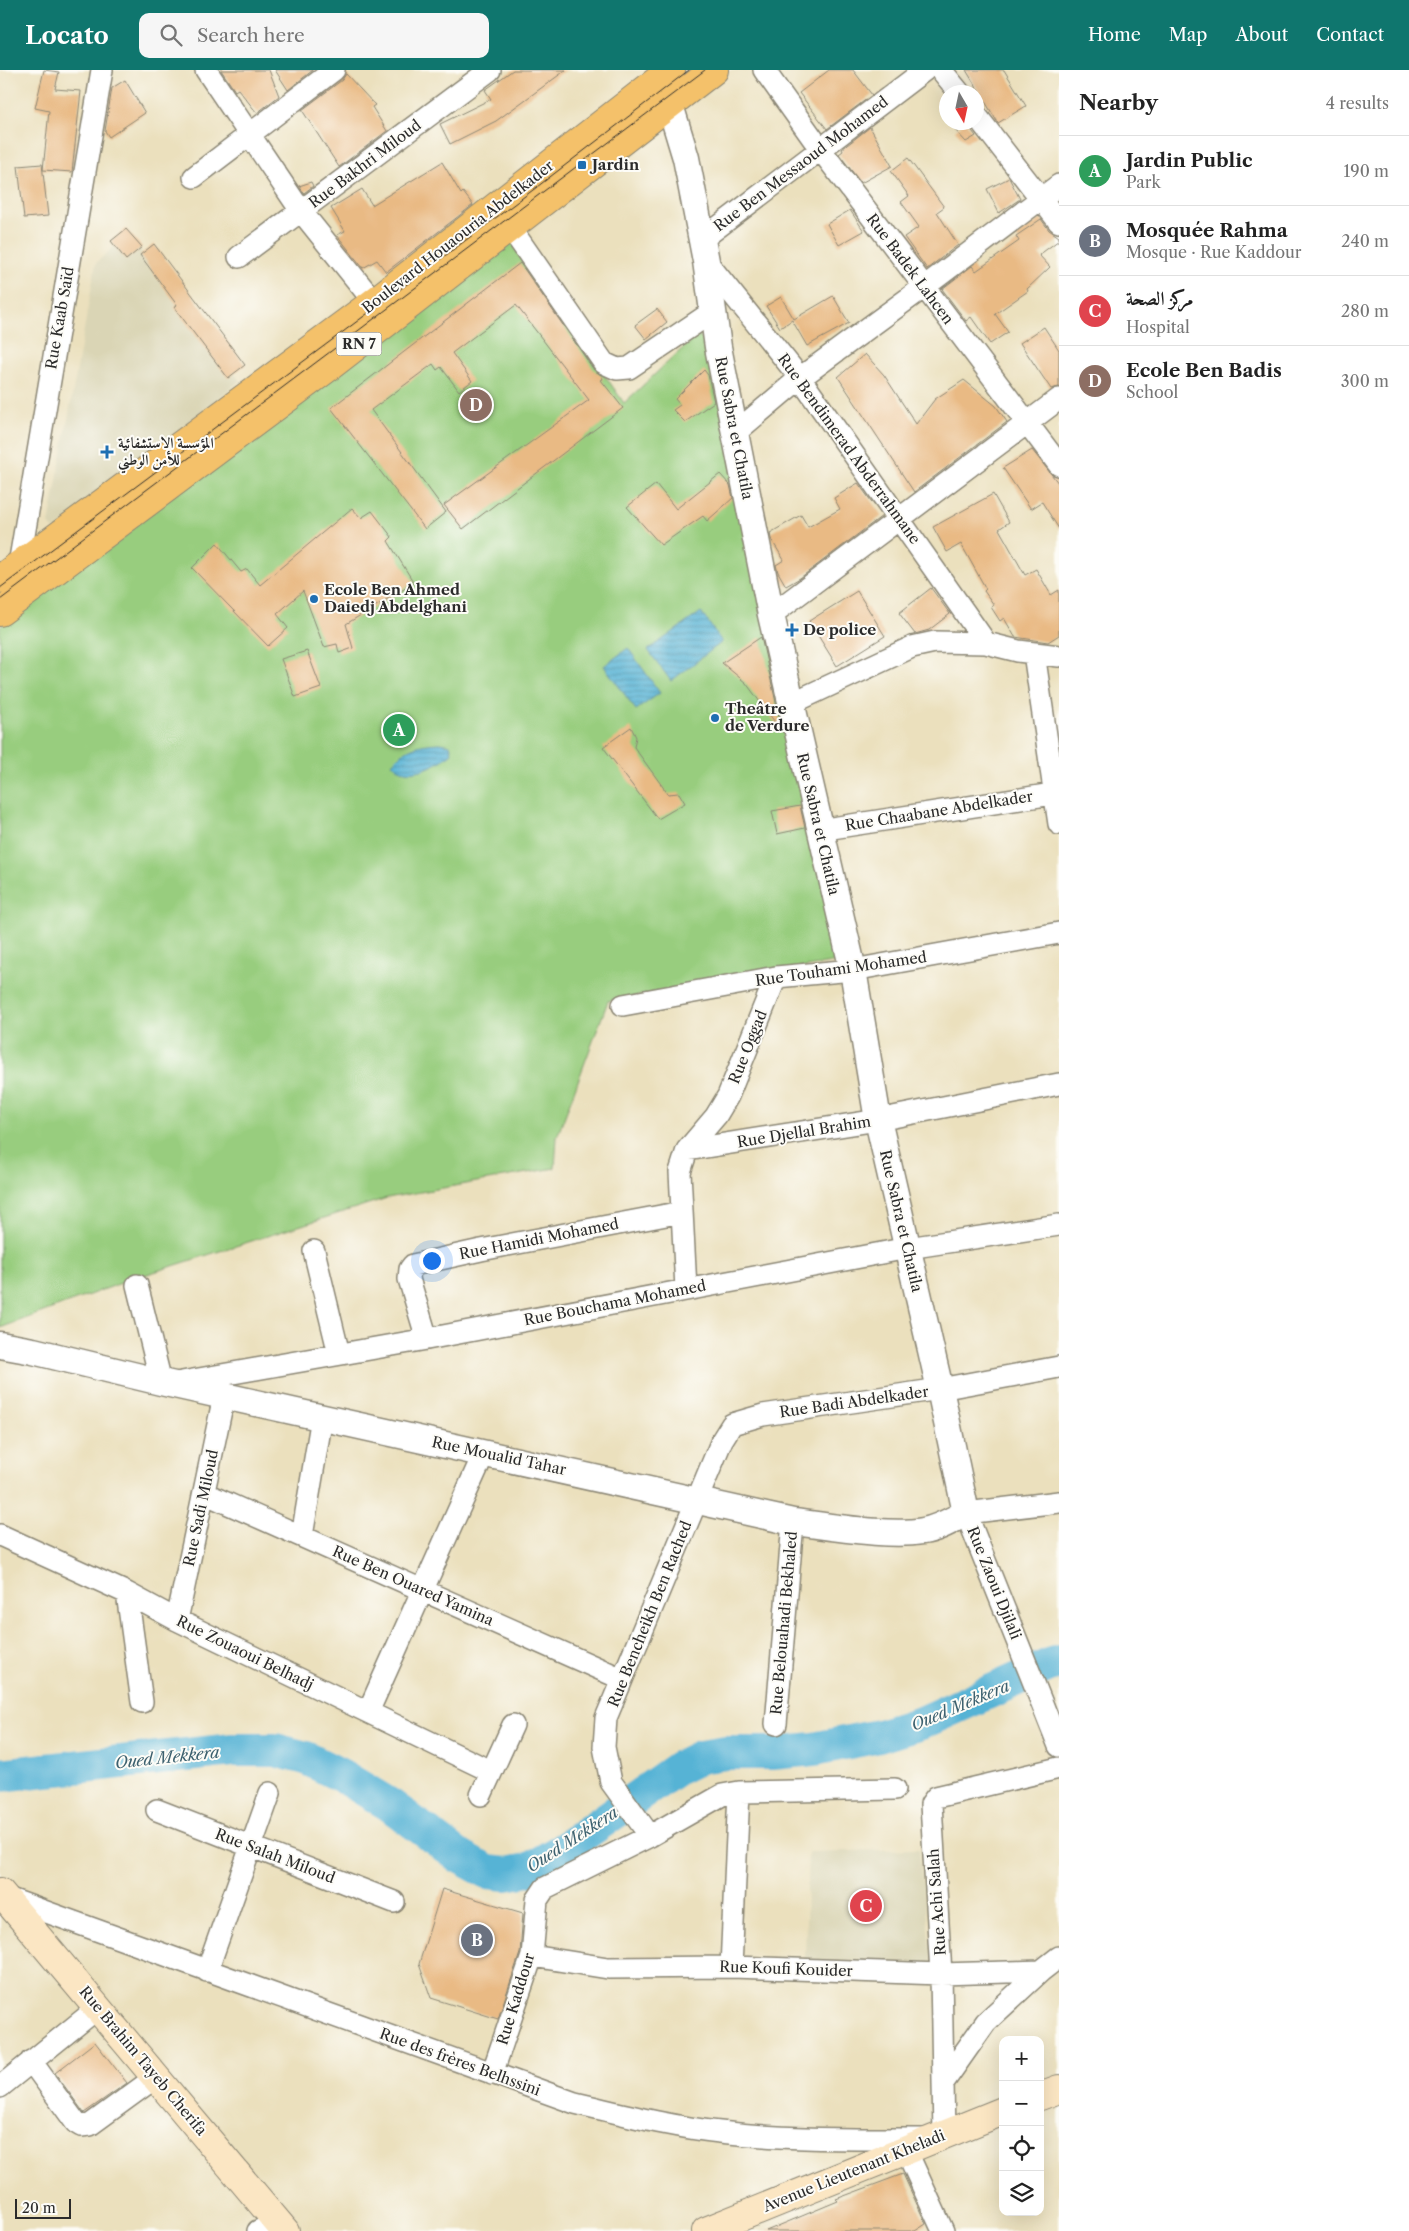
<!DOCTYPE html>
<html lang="en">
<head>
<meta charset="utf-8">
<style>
  body { margin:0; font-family:"Libre Caslon Text",Amiri,serif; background:#f6f6f6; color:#222 }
  .controls { position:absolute; right:15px; bottom:15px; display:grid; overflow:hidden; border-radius:10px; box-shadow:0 5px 20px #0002 }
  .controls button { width:45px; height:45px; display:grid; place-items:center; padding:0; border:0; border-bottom:1px solid #e0e0e0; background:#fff; color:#222; font:25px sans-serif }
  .compass { position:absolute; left:939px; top:15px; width:45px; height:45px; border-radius:50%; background:#fff; box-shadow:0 5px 20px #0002; rotate:171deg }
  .scale { position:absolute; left:15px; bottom:12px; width:56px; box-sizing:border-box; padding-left:5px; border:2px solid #2b2b2b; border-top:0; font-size:14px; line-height:18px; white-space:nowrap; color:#2b2b2b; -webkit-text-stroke:4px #fdfcf7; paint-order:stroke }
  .you { position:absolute; left:431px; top:1190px; width:18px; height:18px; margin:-12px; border:4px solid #fff; border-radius:50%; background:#1a73e8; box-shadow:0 0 0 8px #1a73e833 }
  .badge { display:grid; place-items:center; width:32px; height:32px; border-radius:50%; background:#0f766e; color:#fff; font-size:16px; font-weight:700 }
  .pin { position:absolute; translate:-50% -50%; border:2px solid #fff; box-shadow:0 1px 5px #0006 }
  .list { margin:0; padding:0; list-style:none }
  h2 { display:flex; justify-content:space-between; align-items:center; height:65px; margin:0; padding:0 20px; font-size:21px }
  h2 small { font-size:16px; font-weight:400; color:#767676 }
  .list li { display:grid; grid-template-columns:32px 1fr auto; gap:15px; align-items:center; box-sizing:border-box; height:70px; padding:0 20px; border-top:1px solid #e0e0e0 }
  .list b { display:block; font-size:19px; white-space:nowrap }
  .list p { margin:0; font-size:16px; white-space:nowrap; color:#767676 }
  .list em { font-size:16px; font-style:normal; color:#767676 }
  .icon { flex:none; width:28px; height:28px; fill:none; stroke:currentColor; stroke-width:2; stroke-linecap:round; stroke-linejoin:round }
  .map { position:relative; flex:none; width:1059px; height:2161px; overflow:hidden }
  header { display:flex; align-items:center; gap:30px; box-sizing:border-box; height:70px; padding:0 25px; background:#0f766e; color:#fff }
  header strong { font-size:24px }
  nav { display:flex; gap:28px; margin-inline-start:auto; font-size:18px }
  .search { width:350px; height:45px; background:#f6f6f6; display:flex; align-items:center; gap:12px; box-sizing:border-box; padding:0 18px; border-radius:10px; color:#767676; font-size:19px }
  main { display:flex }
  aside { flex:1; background:#fff }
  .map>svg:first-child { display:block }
</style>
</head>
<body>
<header>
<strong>Locato</strong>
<div class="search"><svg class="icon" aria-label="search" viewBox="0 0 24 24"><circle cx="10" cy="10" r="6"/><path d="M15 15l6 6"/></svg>Search here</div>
<nav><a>Home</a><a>Map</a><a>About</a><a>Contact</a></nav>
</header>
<main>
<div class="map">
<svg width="1059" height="2161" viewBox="0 0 1059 2161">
  <defs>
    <pattern id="water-rules" width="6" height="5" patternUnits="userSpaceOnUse" patternTransform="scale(1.25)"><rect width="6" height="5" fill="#57b3d5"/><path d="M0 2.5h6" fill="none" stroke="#4892ad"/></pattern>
  </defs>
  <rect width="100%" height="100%" fill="#fdfcf7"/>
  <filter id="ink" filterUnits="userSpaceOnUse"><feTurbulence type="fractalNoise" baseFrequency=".02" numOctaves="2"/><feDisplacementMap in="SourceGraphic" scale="10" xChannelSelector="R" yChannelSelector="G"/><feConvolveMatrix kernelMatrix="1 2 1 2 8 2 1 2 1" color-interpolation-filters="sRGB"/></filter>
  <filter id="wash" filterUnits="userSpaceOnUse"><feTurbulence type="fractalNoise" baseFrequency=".0096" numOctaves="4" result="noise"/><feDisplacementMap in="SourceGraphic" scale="20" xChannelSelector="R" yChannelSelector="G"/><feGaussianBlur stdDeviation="1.12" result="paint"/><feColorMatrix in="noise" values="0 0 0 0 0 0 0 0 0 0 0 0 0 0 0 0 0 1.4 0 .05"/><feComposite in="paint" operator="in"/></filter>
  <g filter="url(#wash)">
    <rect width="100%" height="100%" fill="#ebe0bd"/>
    <path fill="#dad5b5" d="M128,164l112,147 -180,145 -7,3 -4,-5 47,-261z
      M919,1779l13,115 -127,-4 3,-108z"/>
    <path fill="#98cd7e" stroke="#627c54" d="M510,169l114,164 74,-69 23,24 123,597 -7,7 -229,39 -51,136 -2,31 -168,30 -252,80 -135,50v-701z"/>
    <path fill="url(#water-rules)" stroke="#416f80" d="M701,542l21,30 -51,39 -23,-31z
      M628,578l32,45 -24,17 -32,-44z
      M440,673l10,2 2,8c-14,12 -45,29 -60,10 14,-16 28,-19 48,-20z"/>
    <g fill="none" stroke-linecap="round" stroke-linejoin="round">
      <path stroke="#57b3d5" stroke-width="34" d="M0,1705l233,-25h42l31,8 36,18 48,29 70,52 28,15 18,2 22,-4 37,-22 113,-80 22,-11 26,-4h46l42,-4 65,-13 42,-13 128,-58 10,-3"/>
    </g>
    <g id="blocks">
      <path fill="#e9ba84" d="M44,0l15,2 -4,17 26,2 -9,81 -29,-2 6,-59 -14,-3z
        M221,0h48l10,26 -22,17 -19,-24 -3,2z
        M275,0h38l-25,20z
        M513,0h53l-70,51 -46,23 -10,-20 51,-25 -6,-9z
        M829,0h24l19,25 -45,34 -28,-36z
        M966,0h38l22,36 -28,17z
        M346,4l29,31 -3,2 15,24 -48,36 -37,-57 40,-30z
        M125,10l20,33 -36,24 -4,-6 7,-43z
        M965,52l11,14 -10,6 -11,-12z
        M870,57l22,39 -31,17 -22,-29 4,-3 -1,-2z
        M908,88l36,49 -7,5 21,33 -31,24 -23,-32 15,-10 -18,-25 8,-6 -18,-25z
        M442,92l19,32 2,-2 10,13 -87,67 -9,-12 -14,8 -26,-33 8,-4 -14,-23 31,-19 10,16z
        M42,94l6,52 -24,2 -6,-52z
        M1009,108l11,21 -21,14 -12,-24z
        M311,112l2,4 -9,7 -5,-7z
        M850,140l14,21 -25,14 -12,-21z
        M1041,149l8,11 10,7v3l-20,15 11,12 -23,22 1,2 -33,23 13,18 -18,12 -19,-27 -5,4 -24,-32 30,-23 4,5 43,-30 -3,-5z
        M126,159l16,18 -16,13 -15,-19z
        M154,174l91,121 -17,13 -54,-71 3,-2 -37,-50z
        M520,193l74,107 7,5 2,4 -2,1 22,28 -160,121 -19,-24 145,-105 -73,-95 -64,48 20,28 -13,10 -18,-24 -4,3 -4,-6 -62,46 75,102 -21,17 -94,-121z
        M833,226l16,27 -42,23 -15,-26 -12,8 -14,-22 15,-9 13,22z
        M657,239l10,13 -21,17 -11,-14z
        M1044,257l15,23v37l-8,2 -31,-46z
        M865,284l19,21 32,49 19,-25 29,-19 32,26 11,16 -93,70 -76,-115z
        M704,300l4,5 6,27 -29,20 -12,-12 7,-5 -5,-6z
        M1032,380l27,34v45l-17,-27 -11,7 -28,-41z
        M720,404l10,11 3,13 -26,23 -4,-5 -42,29 -34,-38 29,-23 20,25z
        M858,413l24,33 -82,62 -14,8 -8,-14 -2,-7 8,-5 -13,-21 -1,-6 31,-18 7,12 32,-18 -6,-11z
        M993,424l16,28 -10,7 26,46 11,-6 15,26 8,-5v45l-11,7 -33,-5 -11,-19 -4,3 -9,-14 3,-2 -10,-14 2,-2 -25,-45 -14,8 -14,-25z
        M352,438l9,10 11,-7 20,26 -4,4 26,42 -68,41 7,24 -14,5 -2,-9 -13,3 -21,-56 -26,23 11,14 -20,18 -76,-78 25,-25 24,29 6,-3 13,16z
        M931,518l19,26 -21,16 -14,4 -16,-21z
        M857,521l28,45 -48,30 -28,-45z
        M761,567l22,96 -37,-50 -24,-20z
        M307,581l14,37 -26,9 -14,-38z
        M631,657l5,10 -2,10 34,47 11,-1 6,10 -27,16 -55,-72z
        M800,736l5,22 -28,6 -5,-23z
        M442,1819l81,24 -3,40 -22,66 -67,-21 -12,-34z
        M95,1972l32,41 -43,30 -29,-40z
        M903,2104l23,50 -11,7h-149l72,-30 -2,-2z"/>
    </g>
  </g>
  <g filter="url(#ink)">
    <use href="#blocks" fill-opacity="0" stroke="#8b8674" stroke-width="1"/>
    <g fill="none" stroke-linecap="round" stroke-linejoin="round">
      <g stroke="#8b8674" stroke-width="24">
        <path id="minor" d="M206,0l95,141 73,91
          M764,0l57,80 238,315
          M941,0l18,22
          M976,45l83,107
          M194,107l140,-107
          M510,157l94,136 13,6 12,-1 83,-56
          M701,170l224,-170
          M239,187l251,-187
          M706,191l94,117 186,265
          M735,363l65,-55 124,-91 135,-102
          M19,495l83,-495
          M771,545l288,-216
          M1034,583l25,171
          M790,634l122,-57 23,-5 51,1 32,8 41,5
          M819,760l240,-37
          M623,935l153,-28 77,-7 206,-37
          M687,1080l29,-34 12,-20 48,-119
          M314,1181l25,103
          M137,1215l24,97
          M686,1219l-6,-117 7,-22 191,-30 181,-36
          M427,1269l-18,-60 1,-10 3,-4 68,-15 201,-38
          M176,1313l251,-44 481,-91 151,-23
          M204,1423l418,186
          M1059,1432l-93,11 93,233
          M0,1465l127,58 50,27 313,151
          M302,1466l20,-119
          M127,1523l15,109
          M177,1550l47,-224
          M368,1642l116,-259
          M776,1654l17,-202
          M481,1725l32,-70
          M157,1740l237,92
          M650,1766l-39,-54 -7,-35 2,-29 91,-218 25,-60 10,-16 31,-9 177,-26 119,-22
          M5,1827l570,206c48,11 96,24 145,29 68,8 137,7 205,7
          M532,1886l76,12 123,-1 210,7 100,-3
          M731,1897l8,-175
          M207,1901l63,-178
          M31,1991l45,62 5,3 9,-1 66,-48
          M492,2004l40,-118 5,-56 8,-12 105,-52 72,-41 17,-3 156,-3
          M943,2013l43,-61 55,-51 18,-14
          M0,2017l99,-80
          M944,2065l-3,-161 -10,-170 5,-7 123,-29
          M906,2080l37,81
          M258,2161l20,-8"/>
      </g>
      <g stroke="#8b8674" stroke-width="29">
        <path id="tertiary" d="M0,1275l33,6 128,31 632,140c37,4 94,15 130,9 15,-2 29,-11 43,-18l-26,-124 -62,-269 -25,-150 -82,-355 -53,-268 -12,-86 -20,-103 -16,-53 -15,-17"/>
      </g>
      <g stroke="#8b8674" stroke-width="30">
        <path id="secondary" d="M0,1822l285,339
          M1040,2026l19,-7
          M706,2161l297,-120"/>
      </g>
      <g stroke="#8b8674" stroke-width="30">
        <path id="primary" d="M0,509l374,-277 297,-232
          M0,542l329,-245 385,-297"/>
      </g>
      <use href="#minor" stroke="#fff" stroke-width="21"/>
      <use href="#tertiary" stroke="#fff" stroke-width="26"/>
      <use href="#secondary" stroke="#fbe6c3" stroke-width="28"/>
      <use href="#primary" stroke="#f4c16a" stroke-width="28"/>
      <path stroke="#2b2b2b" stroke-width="1" d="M0,518l533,-398 156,-120
        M0,530l705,-530"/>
    </g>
  </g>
  <g fill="#1f6fb2" stroke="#fdfcf7" stroke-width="2">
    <rect x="577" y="90" width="10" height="10" rx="2.5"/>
    <path d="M104.5 374.5h5v5h5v5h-5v5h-5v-5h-5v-5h5z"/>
    <circle cx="314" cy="529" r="5"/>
    <path d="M789.5 552.5h5v5h5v5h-5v5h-5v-5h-5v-5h5z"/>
    <circle cx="715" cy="648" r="5"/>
  </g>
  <g text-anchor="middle" stroke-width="4" stroke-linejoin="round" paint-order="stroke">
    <rect fill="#fdfcf7" stroke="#6a6a68" stroke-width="1" x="336.5" y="262.5" width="45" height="23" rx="4"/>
    <g font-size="14" font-weight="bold" fill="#2b2b2b">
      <text x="359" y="279">RN 7</text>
    </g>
    <g font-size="15" fill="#2b2b2b" stroke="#fdfcf7">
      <text transform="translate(365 94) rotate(-37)" y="5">Rue Bakhri Miloud</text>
      <text transform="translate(801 94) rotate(-37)" y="5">Rue Ben Messaoud Mohamed</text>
      <text transform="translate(458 167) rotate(-38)" y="5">Boulevard Houaouria Abdelkader</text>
      <text transform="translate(910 199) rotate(53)" y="5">Rue Badek Lahcen</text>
      <text transform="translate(60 248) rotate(-80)" y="5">Rue Kaab Saïd</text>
      <text transform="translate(734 358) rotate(79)" y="5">Rue Sabra et Chatila</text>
      <text transform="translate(849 379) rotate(54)" y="5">Rue Bendimerad Abderrahmane</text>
      <text transform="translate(939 741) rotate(-9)" y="5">Rue Chaabane Abdelkader</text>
      <text transform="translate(818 754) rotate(77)" y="5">Rue Sabra et Chatila</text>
      <text transform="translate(841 899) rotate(-8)" y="5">Rue Touhami Mohamed</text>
      <text transform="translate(748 977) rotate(-68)" y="5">Rue Oggad</text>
      <text transform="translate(804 1062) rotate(-9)" y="5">Rue Djellal Brahim</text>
      <text transform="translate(901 1151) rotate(77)" y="5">Rue Sabra et Chatila</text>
      <text transform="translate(539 1169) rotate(-11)" y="5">Rue Hamidi Mohamed</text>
      <text transform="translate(615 1233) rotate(-11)" y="5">Rue Bouchama Mohamed</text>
      <text transform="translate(854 1332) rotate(-8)" y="5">Rue Badi Abdelkader</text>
      <text transform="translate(499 1386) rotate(12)" y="5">Rue Moualid Tahar</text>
      <text transform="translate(201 1438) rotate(-78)" y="5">Rue Sadi Miloud</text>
      <text transform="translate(994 1513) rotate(68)" y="5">Rue Zaoui Djilali</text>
      <text transform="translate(413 1516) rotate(24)" y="5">Rue Ben Ouared Yamina</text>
      <text transform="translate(650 1544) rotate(-68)" y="5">Rue Bencheikh Ben Rached</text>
      <text transform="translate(784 1553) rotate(-85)" y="5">Rue Belouahadi Bekhaled</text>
      <text transform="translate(245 1583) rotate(26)" y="5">Rue Zouaoui Belhadj</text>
      <text transform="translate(275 1786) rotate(21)" y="5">Rue Salah Miloud</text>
      <text transform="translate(937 1832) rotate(-94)" y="5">Rue Achi Salah</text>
      <text transform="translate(786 1899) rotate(2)" y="5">Rue Koufi Kouider</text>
      <text transform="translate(516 1929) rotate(-73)" y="5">Rue Kaddour</text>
      <text transform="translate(143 1991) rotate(50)" y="5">Rue Brahim Tayeb Cherifa</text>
      <text transform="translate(460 1992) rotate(20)" y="5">Rue des frères Belhssini</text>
      <text transform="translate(854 2101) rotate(-22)" y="5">Avenue Lieutenant Kheladi</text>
    </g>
    <g font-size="15" font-weight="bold" fill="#2b2b2b" stroke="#fdfcf7" text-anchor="start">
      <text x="592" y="100">Jardin</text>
      <text x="118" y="378">المؤسسة الاستشفائية<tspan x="118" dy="17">للأمن الوطني</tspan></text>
      <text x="324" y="525">Ecole Ben Ahmed<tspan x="324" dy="17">Daiedj Abdelghani</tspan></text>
      <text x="803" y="565">De police</text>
      <text x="725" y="644">Theâtre<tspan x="725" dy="17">de Verdure</tspan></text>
    </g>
    <g font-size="16" font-style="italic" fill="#3d616f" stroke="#fdfcf7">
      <text transform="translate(960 1635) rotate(-23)" y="6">Oued Mekkera</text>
      <text transform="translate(167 1687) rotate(-6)" y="6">Oued Mekkera</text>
      <text transform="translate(572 1769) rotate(-33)" y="6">Oued Mekkera</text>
    </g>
  </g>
</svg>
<div class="controls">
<button>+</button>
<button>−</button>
<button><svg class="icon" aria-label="locate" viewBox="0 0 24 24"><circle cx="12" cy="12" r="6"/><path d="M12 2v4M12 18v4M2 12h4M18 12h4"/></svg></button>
<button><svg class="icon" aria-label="layers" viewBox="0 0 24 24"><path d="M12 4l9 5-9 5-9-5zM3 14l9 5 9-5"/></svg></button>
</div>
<svg class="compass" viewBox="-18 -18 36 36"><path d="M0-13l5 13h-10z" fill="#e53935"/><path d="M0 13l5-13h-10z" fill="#767676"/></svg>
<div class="scale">20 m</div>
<div class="you"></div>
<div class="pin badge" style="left:399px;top:660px;background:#2e9e5b">A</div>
<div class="pin badge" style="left:477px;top:1870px;background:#6b7280">B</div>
<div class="pin badge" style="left:866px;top:1836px;background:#e0444e">C</div>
<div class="pin badge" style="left:476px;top:335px;background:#8d6e63">D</div>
</div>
<aside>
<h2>Nearby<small>4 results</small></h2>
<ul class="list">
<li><span class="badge" style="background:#2e9e5b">A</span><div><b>Jardin Public</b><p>Park</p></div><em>190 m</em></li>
<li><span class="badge" style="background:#6b7280">B</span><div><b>Mosquée Rahma</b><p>Mosque · Rue Kaddour</p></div><em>240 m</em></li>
<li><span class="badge" style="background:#e0444e">C</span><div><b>مركز الصحة</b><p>Hospital</p></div><em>280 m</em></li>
<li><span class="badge" style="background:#8d6e63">D</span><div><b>Ecole Ben Badis</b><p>School</p></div><em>300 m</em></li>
</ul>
</aside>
</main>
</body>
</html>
